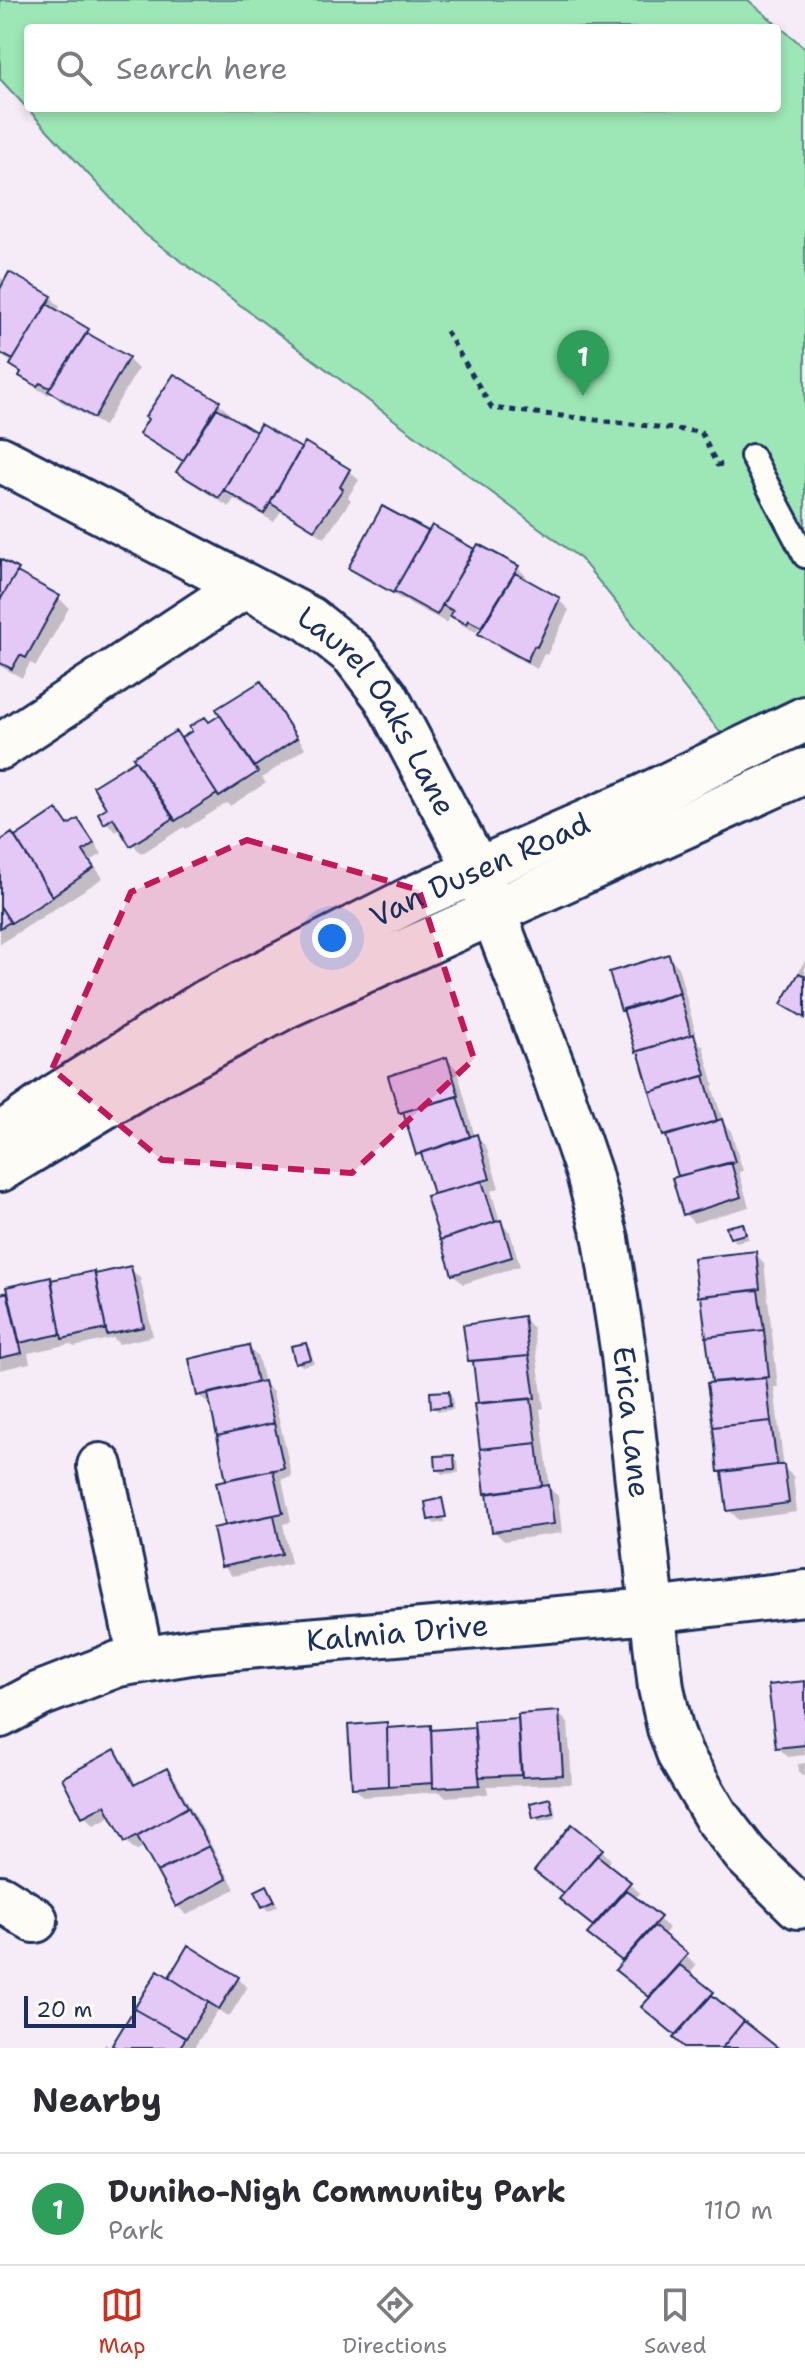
<!DOCTYPE html>
<html lang="en">
<head>
<meta charset="utf-8">
<style>
  body { margin:0; font-family:"Shantell Sans",sans-serif; background:#f7f7f7; color:#2b2b33 }
  .scale { position:absolute; left:24px; bottom:20px; width:112px; box-sizing:border-box; padding-left:8px; border:4px solid #1b2f5e; border-top:0; font-size:22px; line-height:28px; white-space:nowrap; color:#1b2f5e; -webkit-text-stroke:6px #fdfcf7; paint-order:stroke }
  .you { position:absolute; left:332px; top:938px; width:28px; height:28px; margin:-20px; border:6px solid #fff; border-radius:50%; background:#1a73e8; box-shadow:0 0 0 12px #1a73e833 }
  .badge { display:grid; place-items:center; width:52px; height:52px; border-radius:50%; background:#c8321e; color:#fff; font-size:26px; font-weight:700 }
  .pin { position:absolute; translate:-50% -66px; filter:drop-shadow(0 2px 4px #0008) }
  .pin::after { content:''; position:absolute; top:42px; width:28px; height:24px; background:inherit; clip-path:polygon(0 0,100% 0,50% 100%) }
  .list { margin:0; padding:0; list-style:none }
  h2 { display:flex; justify-content:space-between; align-items:center; height:104px; margin:0; padding:0 32px; font-size:34px }
  h2 small { font-size:26px; font-weight:400; color:#7c7c81 }
  .list li { display:grid; grid-template-columns:52px 1fr auto; gap:24px; align-items:center; box-sizing:border-box; height:112px; padding:0 32px; border-top:2px solid #e1e1e2 }
  .list b { display:block; font-size:30px; white-space:nowrap }
  .list p { margin:0; font-size:26px; white-space:nowrap; color:#7c7c81 }
  .list em { font-size:26px; font-style:normal; color:#7c7c81 }
  .icon { flex:none; width:44px; height:44px; fill:none; stroke:currentColor; stroke-width:2; stroke-linecap:round; stroke-linejoin:round }
  .map { position:relative; flex:none; width:805px; height:2048px; overflow:hidden }
  .search { position:absolute; background:#fff; box-shadow:0 4px 12px #0003; left:24px; right:24px; top:24px; height:88px; display:flex; align-items:center; gap:20px; box-sizing:border-box; padding:0 28px; border-radius:8px; color:#7c7c81; font-size:30px }
  .sheet { height:216px; background:#fff }
  nav { display:flex; justify-content:space-around; align-items:center; box-sizing:border-box; height:112px; border-top:2px solid #e1e1e2; background:#fff; font-size:22px; color:#7c7c81 }
  nav a { display:grid; justify-items:center; gap:4px }
  nav .on { color:#c8321e }
  .map>svg:first-child { display:block }
</style>
</head>
<body>
<div class="map">
<svg width="805" height="2048" viewBox="0 0 805 2048">
  <rect width="100%" height="100%" fill="#f6ecf7"/>
  <filter id="ink" filterUnits="userSpaceOnUse"><feTurbulence type="fractalNoise" baseFrequency=".0125" numOctaves="2"/><feDisplacementMap in="SourceGraphic" scale="16" xChannelSelector="R" yChannelSelector="G"/><feConvolveMatrix kernelMatrix="1 2 1 2 8 2 1 2 1" color-interpolation-filters="sRGB"/></filter>
  <g filter="url(#ink)">
    <path fill="#9de7b6" stroke="#5c8b8a" stroke-width="2" fill-rule="evenodd" d="M0,0h748l57,48v673l-69,31 -155,-193 -439,-327 -142,-153zM28,28h749v80h-749z"/>
    <path fill="#0003" d="M0,278l51,19 9,10 -3,5 31,18 9,11 31,18 10,10 -34,57 -44,-25 -10,-11 -2,5 -17,-10 -19,-20 1,-2 -13,-8z
      M175,376l44,27 10,10 -2,3 29,19 5,-8 40,24 48,20 10,9 -11,17 3,3 -26,38 -44,-27 -7,11 -40,-23 -5,8 -41,-26 -9,-9 5,-9 -33,-20 -10,-9z
      M383,509l46,25 3,-6 43,24 43,16 9,9 -2,4 34,19 10,10 -22,45 -3,-1 -7,15 -47,-26 -10,-10 5,-8 -3,-2 -6,9 -14,-7 -10,-11 -5,9 -87,-46 -10,-10z
      M0,562l59,36 10,10 -33,58 -6,-3 -8,15 -22,-12z
      M261,683l9,10 35,55 -43,30 4,5 -36,23 -3,-3 -41,26 -2,-2 -43,27 -20,-26 -5,4 -10,-10 70,-89 6,7 27,-16z
      M57,812l13,14 8,-5 9,10 15,23 -11,7 12,17 -103,66v-100l15,-5z
      M668,956l10,10 20,76 5,4 11,39 -2,1 12,38 7,7 12,40 -4,1 10,35 -55,16 -10,-10 -4,-36 -11,-38 -4,-4 -38,-121 -5,-4z
      M805,960v61l-22,-17 18,-31 -2,-2z
      M447,1059l10,10 18,68 11,9 13,42 -8,3 10,33 9,8 10,34 -57,18 -10,-10 -25,-76 7,-3 -10,-34 -7,-7 -11,-36 -6,-6z
      M742,1225l7,14 -13,3 -4,-5z
      M755,1253l9,10 14,124h-4l10,81 9,8 4,36 -58,8 -10,-10 -4,-34 -5,-5 -6,-87 -10,-84 -4,-4z
      M130,1268l10,10 13,58 -34,8 -6,-6 -39,9 -4,-3 -42,9 2,10 -30,7v-74l53,-14z
      M524,1319l9,9 11,80 -4,1 10,80 8,7 4,37 -58,8 -10,-10 -18,-165 -6,-5z
      M306,1345l4,4 4,14 -12,3 -5,-4z
      M249,1348l9,9 6,26 9,9 19,85 -10,2 9,43 -8,2 8,39 -59,13 -9,-10 5,-39 -9,-43 9,-2 -16,-78 -3,1 -10,-10z
      M448,1393l5,5v12l-15,1 -5,-4z
      M453,1457l5,4 1,12 -17,1 -4,-5z
      M441,1500l3,3h-3l3,19 -9,2 -5,-5z
      M805,1682v73l-17,2 -10,-10z
      M558,1713l10,10 4,61 -85,2 1,8 -43,3 -5,-5 -77,5 -9,-10 32,-63 5,5 39,-2 5,5 41,-3v-6l44,-3z
      M115,1752l9,10 13,24 29,-16 10,10 59,109 -48,26 -10,-9 -32,-60 -9,5 -10,-10 -13,-26 -19,10 -10,-9z
      M805,1763v13h-2l-4,-4 -1,-8z
      M549,1801l5,4 2,13 -17,3 -4,-4z
      M602,1850l9,10 -4,5 33,28 -5,6 34,29 -6,8 33,29 -7,10 86,73h-89l-9,-12 -24,-19 -2,-19 -24,-19 -3,-17 -25,-19 -5,-16 -22,-19 -8,-13 -27,-24z
      M267,1888l11,18 -10,5 -4,-5z
      M189,1948l49,30 9,10 -18,29 -11,-7 -24,38h-91l2,-4 7,4 47,-75 10,6z"/>
    <path fill="#e4c8f6" stroke="#1b2f5e" stroke-width="2" d="M9,272l43,24 -39,64 -13,-7v-64z
      M47,304l42,25 -39,59 -10,-5 -3,3 -18,-10 2,-4 -11,-7z
      M87,333l42,24 -35,61 -46,-27z
      M174,374l46,27 -37,60 -44,-27 9,-15 -3,-2z
      M217,408l39,24 -37,66 -43,-26z
      M260,424l41,24 -37,66 -40,-24z
      M305,442l45,27 -10,18 3,2 -29,41 -44,-27z
      M382,506l46,25 -35,62 -45,-25z
      M432,525l42,24 -37,66 -43,-24z
      M478,544l41,22 -38,61 -13,-7 -2,4 -16,-8 3,-5 -11,-6z
      M0,559l19,10 -19,31z
      M17,572l43,24 -34,62 -6,-3 -8,14 -12,-6v-63z
      M515,573l45,25 -23,49 -3,-1 -7,15 -49,-27z
      M261,681l36,57 -43,29 -38,-58z
      M220,715l38,57 -39,25 -38,-59 11,-7 -3,-4 16,-10 4,5z
      M176,731l41,63 -42,27 -42,-64z
      M135,760l39,58 -44,28 -17,-28 -9,6 -6,-11 8,-5 -13,-22z
      M57,809l11,16 10,-6 16,24 -11,8 11,17 -42,28 -37,-59z
      M12,833l41,64 -42,26 -11,-17v-65z
      M0,906l10,16 -10,6z
      M669,954l11,39 -59,18 -12,-39z
      M799,973l6,3v42l-24,-14z
      M679,993l12,42 -55,17 -13,-43z
      M694,1034l12,41 -56,17 -12,-41z
      M447,1057l12,39 -60,17 -11,-37z
      M704,1076l13,45 -54,15 -13,-44z
      M457,1096l13,41 -54,18 -13,-43z
      M722,1119l13,43 -57,14 -12,-40z
      M477,1134l13,45 -57,15 -12,-41z
      M731,1162l10,35 -58,18 -11,-37z
      M482,1181l13,41 -55,18 -14,-44z
      M501,1220l11,37 -60,18 -11,-35z
      M743,1223l3,11 -16,4 -4,-11z
      M756,1251l4,38 -62,8 -5,-39z
      M131,1266l13,61 -37,8 -12,-61z
      M94,1271l12,58 -44,10 -11,-59z
      M51,1277l10,57 -42,9 -13,-56z
      M758,1290l6,40 -58,7 -5,-41z
      M8,1292l14,61 -22,5v-64z
      M524,1316l5,40 -61,5 -5,-36z
      M764,1330l5,47 -57,5 -6,-45z
      M306,1343l5,16 -16,4 -4,-17z
      M249,1345l8,37 -60,14 -8,-37z
      M529,1356l6,42 -57,5 -5,-42z
      M766,1378l5,43 -58,6 -6,-44z
      M264,1381l10,42 -57,13 -9,-42z
      M449,1391l1,15 -19,2 -1,-16z
      M531,1399l6,44 -57,6 -6,-45z
      M771,1421l6,44 -59,7 -5,-45z
      M274,1423l10,45 -58,12 -9,-44z
      M537,1443l5,43 -57,8 -5,-45z
      M454,1455l1,14 -19,1 -1,-14z
      M777,1465h7l5,38 -62,8 -5,-39z
      M273,1470l10,43 -58,12 -9,-43z
      M549,1485l5,39 -62,8 -5,-39z
      M442,1498l4,19 -18,3 -3,-18z
      M274,1515l8,39 -61,13 -8,-39z
      M805,1681v64l-29,3 -8,-63z
      M559,1711l4,64 -41,2 -4,-63z
      M518,1718l3,57 -42,2 -5,-56z
      M387,1722l1,64 -36,2 -4,-63z
      M431,1725l2,58 -45,3 -1,-58z
      M474,1727l6,58 -47,3 -2,-58z
      M115,1749l19,36 33,-17 21,39 -63,35 -20,-37 -23,12 -20,-39z
      M550,1798l3,15 -20,5 -3,-15z
      M188,1807l21,39 -52,26 -20,-36z
      M572,1824l31,25 -40,45 -29,-23z
      M209,1846l18,33 -51,28 -19,-35z
      M597,1855l34,27 -38,44 -34,-27z
      M267,1885l8,16 -13,6 -7,-16z
      M626,1890l35,27 -39,44 -35,-27z
      M654,1926l34,28 -39,43 -34,-27z
      M188,1945l51,32 -20,32 -50,-32z
      M680,1965l34,27 -39,43 -34,-28z
      M158,1970l50,32 -22,36 -52,-29z
      M712,1995l32,26 -22,27h-37l-12,-10z
      M134,2009l52,29 -7,10h-63l-4,-3z
      M744,2021l34,27h-56z"/>
    <g fill="none" stroke-linecap="round" stroke-linejoin="round">
      <g stroke="#1b2f5e" stroke-width="28">
        <path id="service" d="M752,456l53,100"/>
      </g>
      <g stroke="#1b2f5e" stroke-width="50">
        <g id="minor">
          <path id="s1" d="M0,459l309,160 45,36 32,42 91,173 76,199 36,105 17,65 18,116 37,333 9,40 10,27 36,61 30,39 52,51"/>
          <path d="M0,747l244,-161"/>
          <path d="M100,1466l41,193"/>
          <path id="s2" d="M0,1715l40,-21 78,-30 84,-14 449,-39 154,-18"/>
          <path d="M0,1898l35,22"/>
        </g>
      </g>
      <g stroke="#1b2f5e" stroke-width="50">
        <g id="secondary">
          <path id="s3" d="M0,1136l55,-39 152,-95 205,-103 219,-96 174,-84"/>
          <path d="M0,1169l151,-91 134,-72 520,-235"/>
        </g>
      </g>
      <path stroke="#1b2f5e" stroke-width="5" stroke-dasharray="6 6" stroke-linecap="butt" d="M446,331l46,77 209,24 16,33 6,-1"/>
      <use href="#service" stroke="#fdfcf7" stroke-width="22"/>
      <use href="#minor" stroke="#fdfcf7" stroke-width="44"/>
      <use href="#secondary" stroke="#fdfcf7" stroke-width="44"/>
    </g>
  </g>
  <path fill="#c2185b" fill-opacity="0.2" stroke="#c2185b" stroke-width="6" stroke-dasharray="16 10" stroke-linejoin="round" d="M247,840l172,50 55,169 -122,114 -190,-13 -110,-91 79,-177z"/>
  <g text-anchor="middle" stroke-width="6" stroke-linejoin="round" paint-order="stroke">
    <g font-size="30" fill="#1b2f5e" stroke="#fdfcf7">
      <text dy="10" stroke="none"><textPath href="#s1" startOffset="464">Laurel Oaks Lane</textPath></text>
      <text dy="10" stroke="none"><textPath href="#s3" startOffset="550">Van Dusen Road</textPath></text>
      <text dy="10" stroke="none"><textPath href="#s1" startOffset="1230">Erica Lane</textPath></text>
      <text dy="10" stroke="none"><textPath href="#s2" startOffset="410">Kalmia Drive</textPath></text>
    </g>
  </g>
</svg>
<div class="scale">20 m</div>
<div class="you"></div>
<div class="pin badge" style="left:583px;top:396px;background:#2e9e5b">1</div>
<div class="search"><svg class="icon" aria-label="search" viewBox="0 0 24 24"><circle cx="10" cy="10" r="6"/><path d="M15 15l6 6"/></svg>Search here</div>
</div>
<section class="sheet">
<h2>Nearby<small></small></h2>
<ul class="list">
<li><span class="badge" style="background:#2e9e5b">1</span><div><b>Duniho-Nigh Community Park</b><p>Park</p></div><em>110 m</em></li>
</ul>
</section>
<nav>
<a class="on"><svg class="icon" aria-label="map" viewBox="0 0 24 24"><path d="M3 6l6-2 6 2 6-2v14l-6 2-6-2-6 2zM9 4v14M15 6v14"/></svg>Map</a>
<a><svg class="icon" aria-label="directions" viewBox="0 0 24 24"><path d="M12 3l9 9-9 9-9-9zM9 14v-3h6M13 9l2 2-2 2"/></svg>Directions</a>
<a><svg class="icon" aria-label="saved" viewBox="0 0 24 24"><path d="M7 4h10v16l-5-4-5 4z"/></svg>Saved</a>
</nav>
</body>
</html>
